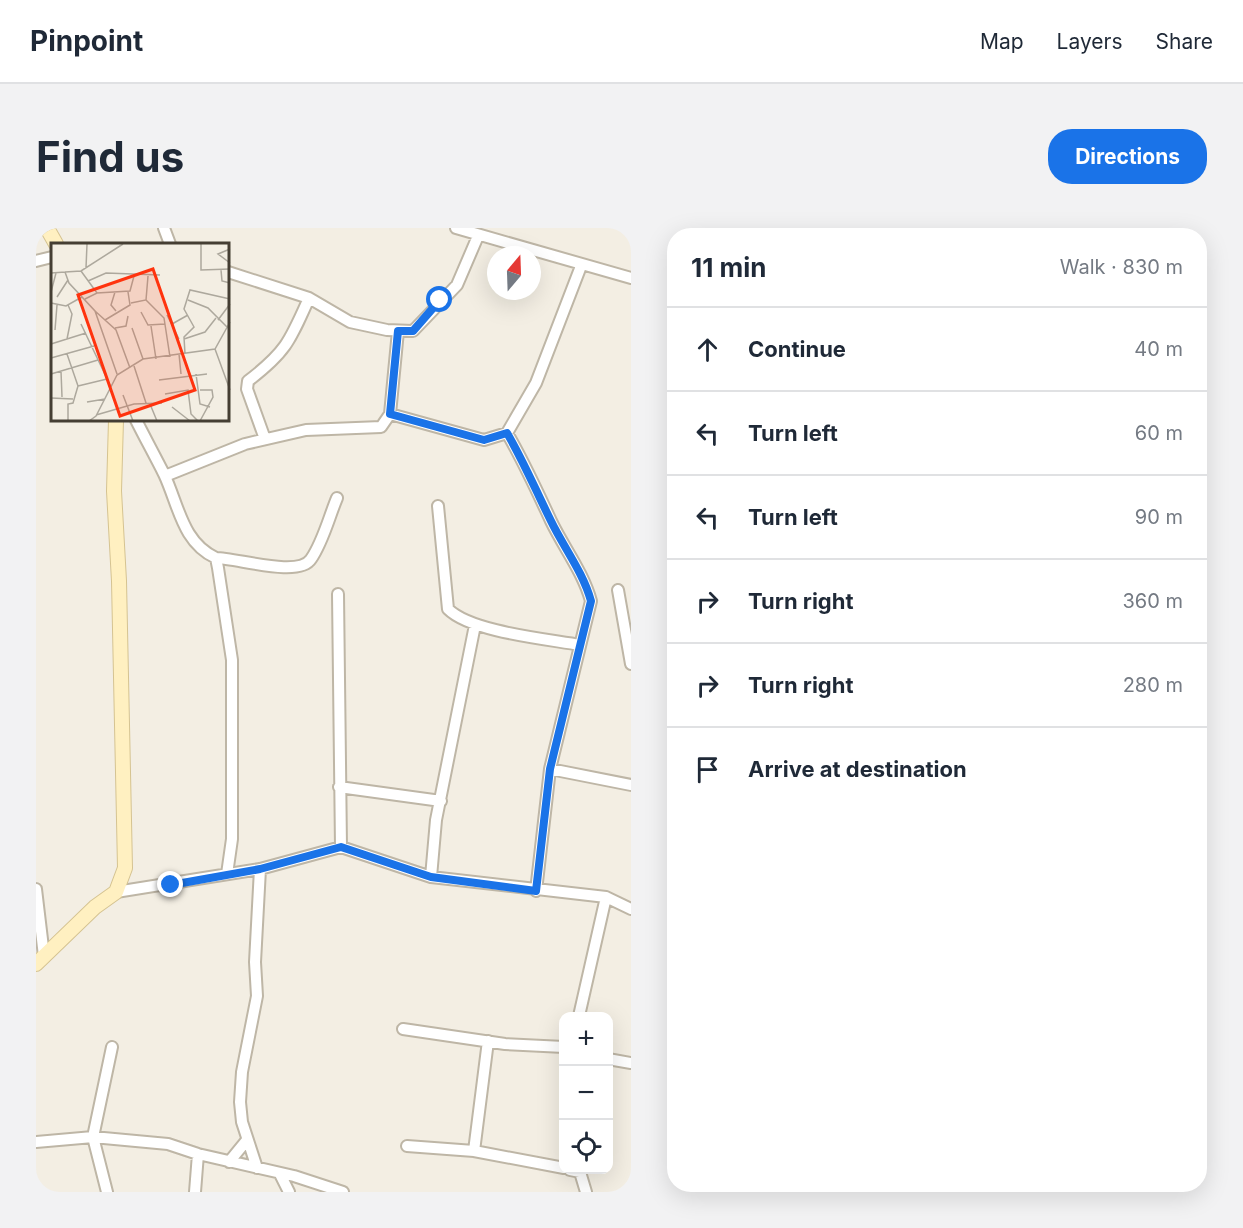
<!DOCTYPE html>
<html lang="en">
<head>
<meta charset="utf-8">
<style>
  body { margin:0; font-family:Inter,sans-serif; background:#f2f2f3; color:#1f2937 }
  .controls { position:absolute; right:18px; bottom:18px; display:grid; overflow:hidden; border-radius:12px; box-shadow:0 6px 24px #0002 }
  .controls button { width:54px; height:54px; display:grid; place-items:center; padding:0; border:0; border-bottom:2px solid #e0e1e3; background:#fff; color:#1f2937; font:30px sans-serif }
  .compass { position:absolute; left:451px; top:18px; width:54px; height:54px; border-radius:50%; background:#fff; box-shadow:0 6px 24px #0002; rotate:19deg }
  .stop { position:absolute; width:18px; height:18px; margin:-14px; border:4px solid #1a73e8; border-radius:50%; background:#fff }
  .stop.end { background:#1a73e8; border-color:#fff; box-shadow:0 2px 6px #0008 }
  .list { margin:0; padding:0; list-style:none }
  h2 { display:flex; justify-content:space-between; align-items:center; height:78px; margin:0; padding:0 24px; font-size:26px }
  h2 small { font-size:20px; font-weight:400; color:#747a83 }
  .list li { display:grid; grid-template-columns:39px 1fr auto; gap:18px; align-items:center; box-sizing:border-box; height:84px; padding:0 24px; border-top:2px solid #e0e1e3 }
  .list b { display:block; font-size:22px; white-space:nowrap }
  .list em { font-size:20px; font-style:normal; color:#747a83 }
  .icon { flex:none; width:33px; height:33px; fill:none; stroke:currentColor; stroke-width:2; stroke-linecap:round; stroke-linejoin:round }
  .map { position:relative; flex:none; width:595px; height:964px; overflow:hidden; border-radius:24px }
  header { display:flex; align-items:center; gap:36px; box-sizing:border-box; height:84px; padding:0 30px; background:#fff; border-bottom:2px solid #e0e1e3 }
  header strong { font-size:28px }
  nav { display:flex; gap:33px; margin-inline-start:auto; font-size:21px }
  .intro { display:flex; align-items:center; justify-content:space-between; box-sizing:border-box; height:144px; padding:0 36px }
  h1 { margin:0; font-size:42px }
  .button { padding:15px 27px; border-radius:24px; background:#1a73e8; color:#fff; font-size:21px; font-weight:700 }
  main { display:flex; gap:36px; padding:0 36px }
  aside { flex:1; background:#fff; border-radius:24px; box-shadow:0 6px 24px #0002 }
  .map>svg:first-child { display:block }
</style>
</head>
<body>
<header>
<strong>Pinpoint</strong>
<nav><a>Map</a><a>Layers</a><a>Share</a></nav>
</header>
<div class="intro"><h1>Find us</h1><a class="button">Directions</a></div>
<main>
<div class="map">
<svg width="595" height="964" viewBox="0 0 595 964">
  <rect width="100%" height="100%" fill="#f3eee3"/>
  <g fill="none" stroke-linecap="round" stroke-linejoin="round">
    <g stroke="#beb6a6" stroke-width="14">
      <path id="street" d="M128,0l6,16
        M420,0l175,50
        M0,33l16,-4
        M192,44l81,26 41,24 37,8 26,1 44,-46 21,-49
        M354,186l94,26 23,-7 29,-50 45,-117
        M100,192c9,18 19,36 28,54 15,32 18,68 52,84l2,10 14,92v179l-5,35
        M471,205c17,29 30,58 44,88 13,27 32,51 40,80l-41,168 -14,122
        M229,211l-18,-50 1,-8c38,-29 42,-40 61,-83
        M129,248l80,-32 61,-14 75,-3 9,-13 8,-83
        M402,278l10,103c23,23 99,30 132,36
        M180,330c21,0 83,20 95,1 12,-17 18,-42 26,-61
        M582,362l13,74
        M302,366l3,253
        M514,541l81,16
        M303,559l102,14
        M395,649l5,-57 39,-195
        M0,661l8,67
        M80,664l144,-23 81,-22 90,30 175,20 25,12
        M543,788l27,-119
        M367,801l102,15 59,3
        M572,831l23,4
        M0,914l57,-5 75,7 30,10 96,22 49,16
        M371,918l67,5 90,17
        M438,923l14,-110
        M193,934l18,-22
        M221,940l-15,-46 -2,-20 2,-30 15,-76 -2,-34 5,-93
        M534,942l10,2 6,20
        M244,946l9,18
        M71,964l-14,-55 19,-90
        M159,964l3,-38"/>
    </g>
    <g stroke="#d5c391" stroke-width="16">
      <path id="secondary" d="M11,0l9,16
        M0,736l59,-57 21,-15 9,-24 -6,-287 -5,-90 2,-71"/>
    </g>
    <use href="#street" stroke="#fff" stroke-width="10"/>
    <use href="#secondary" stroke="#fff0c1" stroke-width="14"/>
  </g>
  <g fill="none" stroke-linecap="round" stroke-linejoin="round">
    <path stroke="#1a73e8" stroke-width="8" d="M135,657l89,-16 81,-22 90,30 105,14 14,-122 41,-168c-8,-29 -27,-53 -40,-80 -15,-30 -27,-59 -44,-88l-23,7 -94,-26 8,-83h15l27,-31"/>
  </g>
  <g transform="translate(15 15)">
    <rect width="178" height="178" fill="#f3eee3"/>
    <path fill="none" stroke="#ada89d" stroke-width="1.5" d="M150,1v26l29,-1M179,6l-12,5 12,9M35,25l1,-24M170,27l1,11 8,2M30,28l16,22M14,29l16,-1 42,-27M0,30l14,-1 4,11 26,28 22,63M37,38l18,-8 54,2M0,49l5,-19M64,49l-4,13 5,6M6,54l11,-17M34,56l12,-6 33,-2 4,-15M95,57l18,18 6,39M137,57l20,8 20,20M0,60l15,3 16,-9M80,60l15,-3 2,-24M44,68l21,19 14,38M90,69l7,13 17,-1M116,72l12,24M54,77l25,-15 -2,-13M167,77l12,-16M30,81l29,61M121,81l16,-9M100,83l5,33M64,85l11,-2 2,-10M81,85l11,31M4,87l2,-25M16,96l5,-25 -4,-9M133,96l21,-7 11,-14M0,101l35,-11M164,106l15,41M16,111l11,32 -5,17 -5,1v17M128,111l2,20M134,111l-1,-17 10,-10 -10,-18 6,-19 40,9M0,115l43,-12M83,123l12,37M10,128l1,26M0,131l47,-14M145,131l4,30 10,3M108,137l48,-6M27,143l29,-7M149,147h12l1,7 -13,24M114,151l23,-4 3,24 7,7M72,152l10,26M0,155l22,1M36,159l18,-3M99,161l7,17M121,164l18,14M45,172l38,-11 28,-1M38,178l7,-5 21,-41 26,-16 72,-10 15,-27"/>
    <path fill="#ff330e" fill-opacity="0.15" stroke="#ff330e" stroke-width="3" d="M102,26l42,121 -75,26 -42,-121z"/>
    <rect width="178" height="178" fill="none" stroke="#453e33" stroke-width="3"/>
  </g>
</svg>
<div class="controls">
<button>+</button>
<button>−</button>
<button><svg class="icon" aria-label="locate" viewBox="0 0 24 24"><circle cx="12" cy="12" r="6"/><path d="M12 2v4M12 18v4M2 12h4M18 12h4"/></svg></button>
</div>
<svg class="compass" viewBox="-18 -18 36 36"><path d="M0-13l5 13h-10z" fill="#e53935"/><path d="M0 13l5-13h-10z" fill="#747a83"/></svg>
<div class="stop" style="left:404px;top:72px"></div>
<div class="stop end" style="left:135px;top:657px"></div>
</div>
<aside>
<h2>11 min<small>Walk · 830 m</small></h2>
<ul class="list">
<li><svg class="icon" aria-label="ahead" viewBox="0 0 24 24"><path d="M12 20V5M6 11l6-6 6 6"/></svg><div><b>Continue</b></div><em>40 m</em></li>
<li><svg class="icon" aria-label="left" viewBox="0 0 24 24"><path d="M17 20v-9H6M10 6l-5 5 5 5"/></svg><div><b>Turn left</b></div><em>60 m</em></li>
<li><svg class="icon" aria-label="left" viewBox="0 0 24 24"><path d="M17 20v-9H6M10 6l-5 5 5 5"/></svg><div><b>Turn left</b></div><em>90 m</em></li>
<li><svg class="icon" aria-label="right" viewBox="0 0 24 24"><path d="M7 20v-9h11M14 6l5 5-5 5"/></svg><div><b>Turn right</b></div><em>360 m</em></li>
<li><svg class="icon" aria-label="right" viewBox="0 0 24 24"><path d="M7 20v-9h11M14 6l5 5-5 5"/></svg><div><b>Turn right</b></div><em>280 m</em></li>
<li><svg class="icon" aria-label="arrive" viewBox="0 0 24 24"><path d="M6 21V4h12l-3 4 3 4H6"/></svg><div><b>Arrive at destination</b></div></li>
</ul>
</aside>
</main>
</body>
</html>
